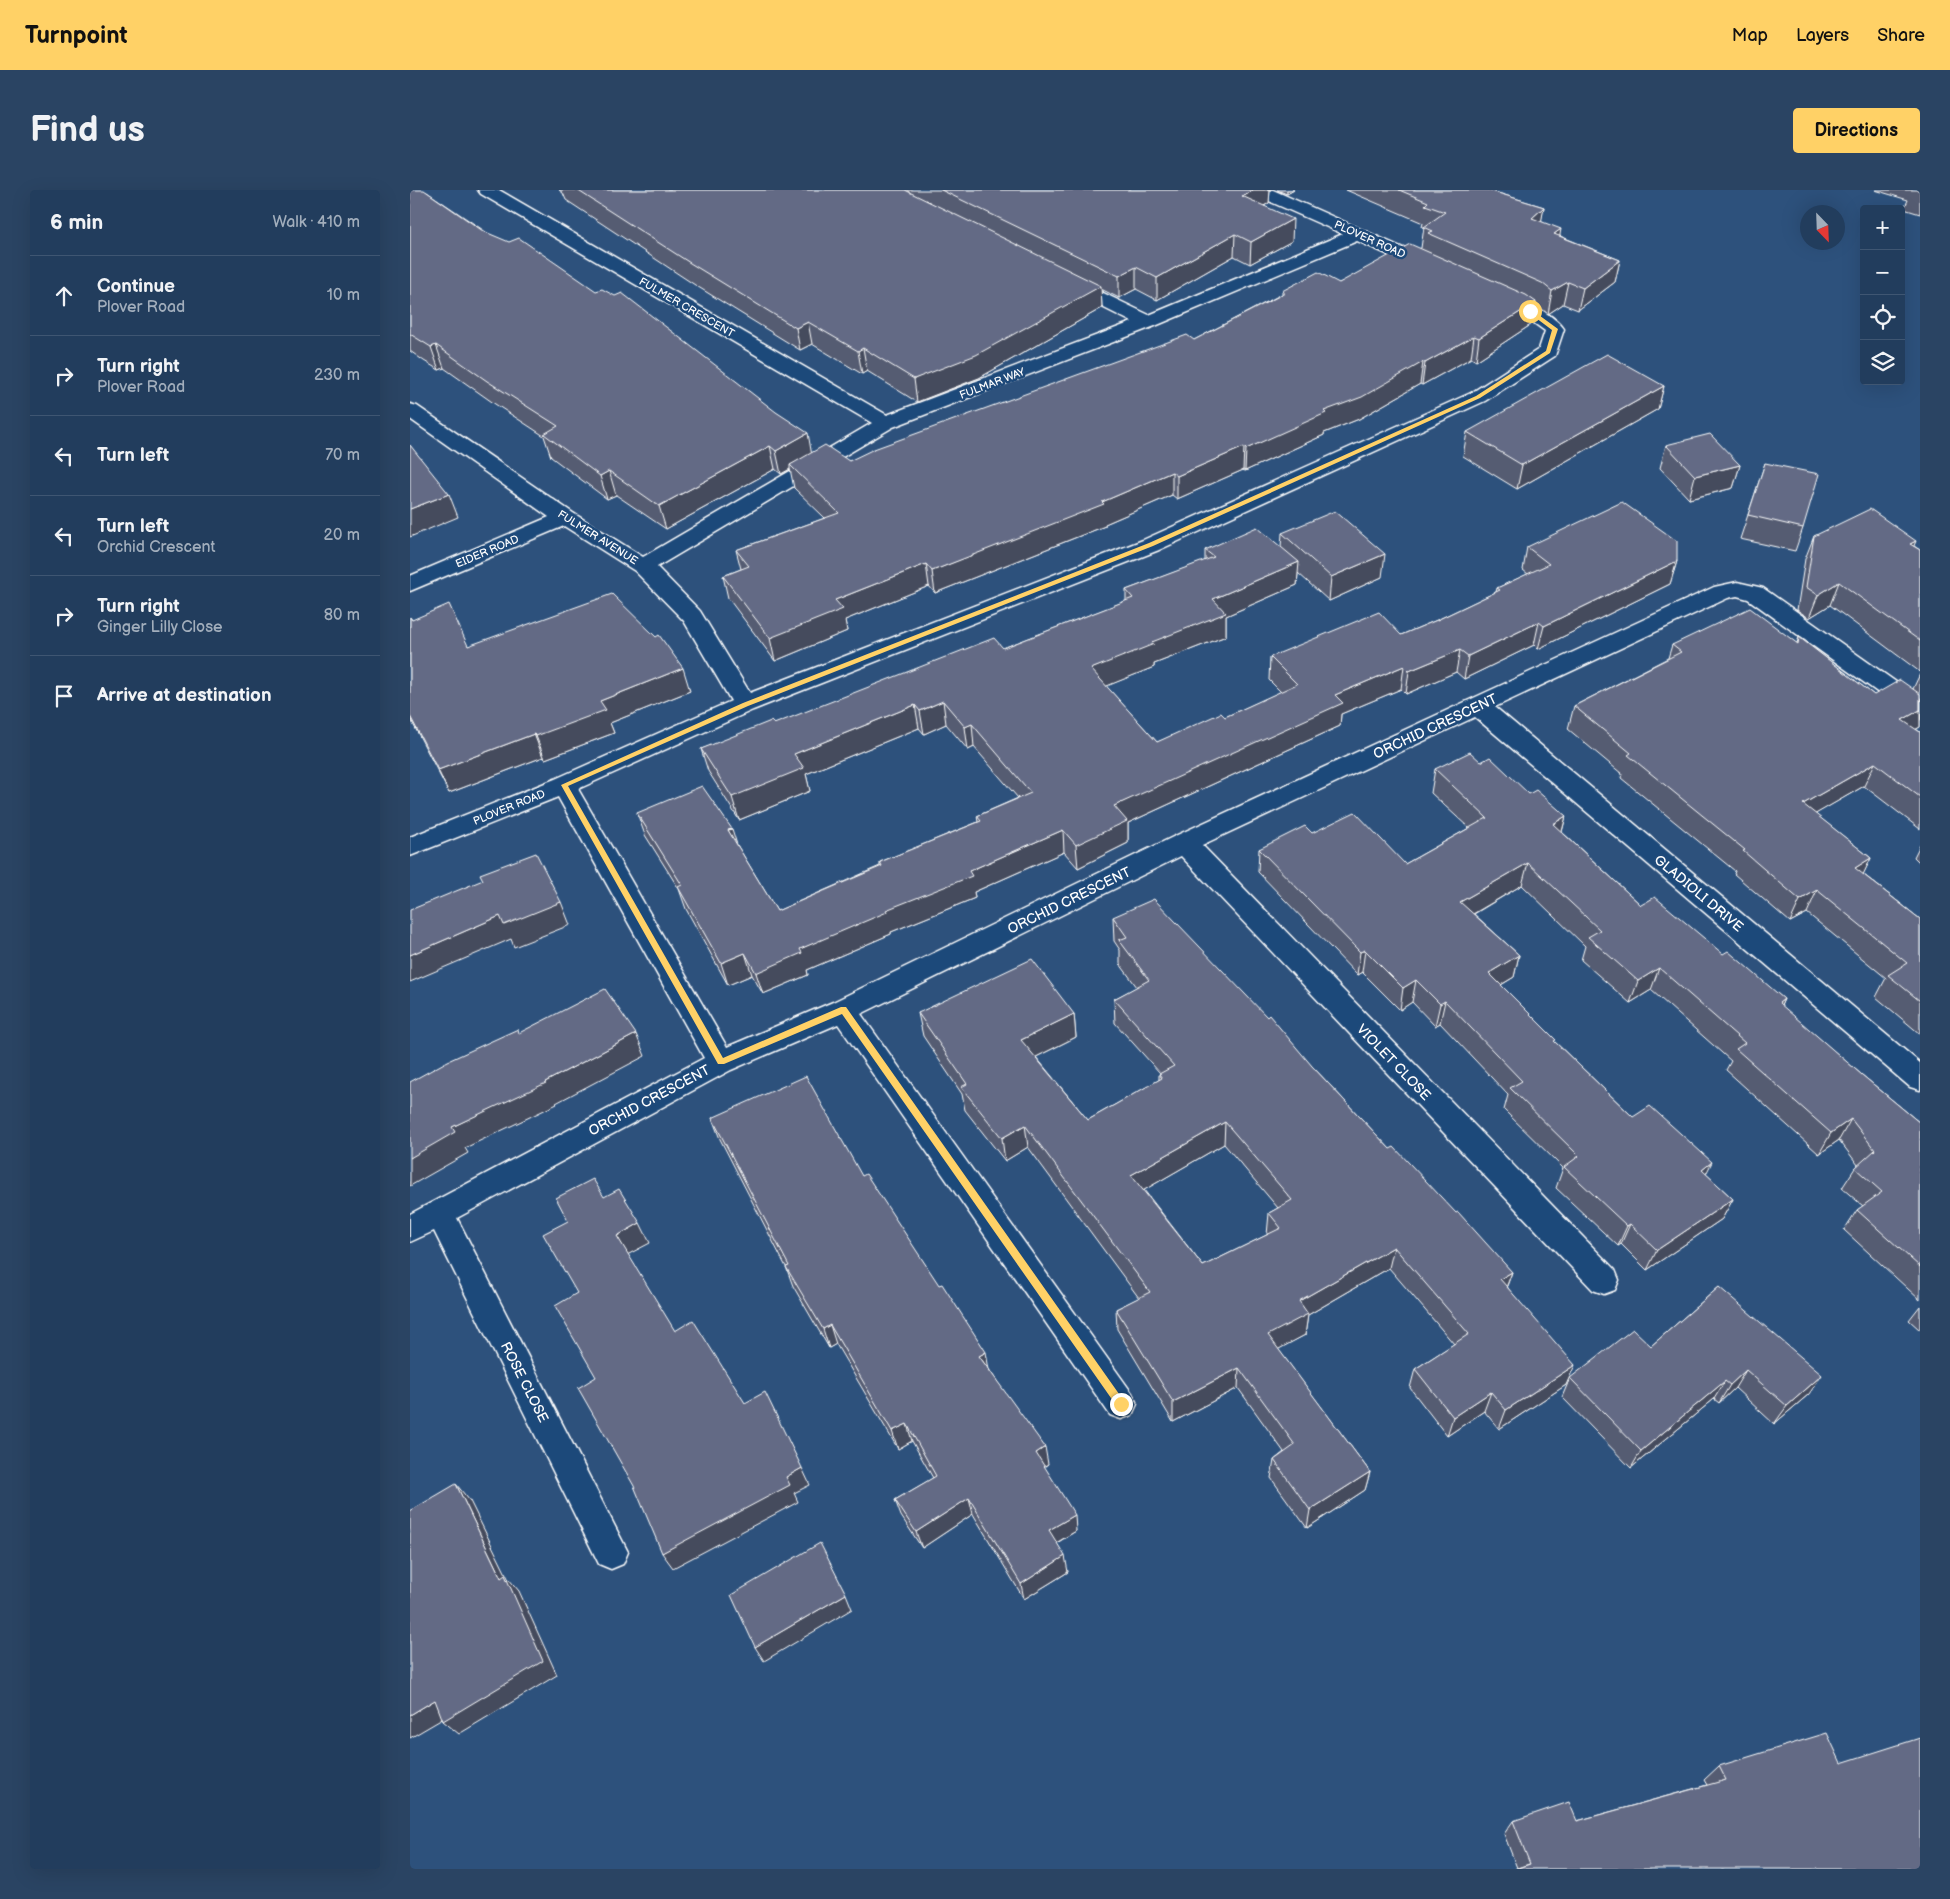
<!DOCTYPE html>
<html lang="en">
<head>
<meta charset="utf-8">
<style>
  body { margin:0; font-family:"Balsamiq Sans",sans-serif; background:#2a4463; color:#f1f3f6 }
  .controls { position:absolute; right:15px; top:15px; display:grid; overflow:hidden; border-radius:5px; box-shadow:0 5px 20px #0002 }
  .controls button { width:45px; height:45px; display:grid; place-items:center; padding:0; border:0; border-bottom:1px solid #3f5672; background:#223d5d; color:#f1f3f6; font:25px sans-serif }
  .compass { position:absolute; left:1390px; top:15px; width:45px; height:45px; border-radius:50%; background:#223d5d; box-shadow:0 5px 20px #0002; rotate:157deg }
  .stop { position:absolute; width:15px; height:15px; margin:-11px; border:4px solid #ffd166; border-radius:50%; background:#fff }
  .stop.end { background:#ffd166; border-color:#fff; box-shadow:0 1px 5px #0008 }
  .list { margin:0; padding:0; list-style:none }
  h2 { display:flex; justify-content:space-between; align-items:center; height:65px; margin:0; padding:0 20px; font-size:21px }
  h2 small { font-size:16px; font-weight:400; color:#a2aebc }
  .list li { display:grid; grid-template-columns:32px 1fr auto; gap:15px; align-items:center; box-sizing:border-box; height:80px; padding:0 20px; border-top:1px solid #3f5672 }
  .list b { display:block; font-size:19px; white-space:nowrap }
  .list p { margin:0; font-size:16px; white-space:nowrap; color:#a2aebc }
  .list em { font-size:16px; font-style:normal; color:#a2aebc }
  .icon { flex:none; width:28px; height:28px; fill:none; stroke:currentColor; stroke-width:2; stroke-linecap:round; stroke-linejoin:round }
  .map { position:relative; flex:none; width:1510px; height:1679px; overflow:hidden; border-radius:5px }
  header { display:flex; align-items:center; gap:30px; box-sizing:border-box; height:70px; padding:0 25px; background:#ffd166; color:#111 }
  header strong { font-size:24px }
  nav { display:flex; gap:28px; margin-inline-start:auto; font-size:18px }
  .intro { display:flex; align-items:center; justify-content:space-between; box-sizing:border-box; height:120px; padding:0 30px }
  h1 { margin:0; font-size:35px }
  .button { padding:12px 22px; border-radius:5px; background:#ffd166; color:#111; font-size:18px; font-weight:700 }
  main { display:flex; gap:30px; padding:0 30px }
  aside { flex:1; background:#223d5d; border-radius:5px; box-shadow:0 5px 20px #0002 }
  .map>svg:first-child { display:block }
</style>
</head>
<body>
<header>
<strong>Turnpoint</strong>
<nav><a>Map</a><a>Layers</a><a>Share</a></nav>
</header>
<div class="intro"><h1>Find us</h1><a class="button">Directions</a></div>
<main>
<aside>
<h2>6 min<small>Walk · 410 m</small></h2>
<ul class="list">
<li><svg class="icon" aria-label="ahead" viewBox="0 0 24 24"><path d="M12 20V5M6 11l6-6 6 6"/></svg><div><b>Continue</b><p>Plover Road</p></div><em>10 m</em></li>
<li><svg class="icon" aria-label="right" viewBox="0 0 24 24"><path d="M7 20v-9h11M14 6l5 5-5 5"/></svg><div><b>Turn right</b><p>Plover Road</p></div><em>230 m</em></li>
<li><svg class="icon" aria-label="left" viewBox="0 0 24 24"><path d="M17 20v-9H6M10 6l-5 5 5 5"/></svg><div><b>Turn left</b></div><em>70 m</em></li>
<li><svg class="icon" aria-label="left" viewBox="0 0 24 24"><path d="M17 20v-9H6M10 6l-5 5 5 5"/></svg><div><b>Turn left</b><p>Orchid Crescent</p></div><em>20 m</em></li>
<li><svg class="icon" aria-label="right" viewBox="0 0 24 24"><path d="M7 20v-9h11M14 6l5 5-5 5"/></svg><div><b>Turn right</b><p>Ginger Lilly Close</p></div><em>80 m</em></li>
<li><svg class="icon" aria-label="arrive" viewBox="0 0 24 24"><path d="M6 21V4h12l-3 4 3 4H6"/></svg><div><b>Arrive at destination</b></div></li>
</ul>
</aside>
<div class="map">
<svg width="1510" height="1679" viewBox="0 0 1510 1679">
  <rect width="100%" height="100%" fill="#2d517c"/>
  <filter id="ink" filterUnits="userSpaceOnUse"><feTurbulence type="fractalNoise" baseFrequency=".02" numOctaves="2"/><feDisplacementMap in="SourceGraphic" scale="10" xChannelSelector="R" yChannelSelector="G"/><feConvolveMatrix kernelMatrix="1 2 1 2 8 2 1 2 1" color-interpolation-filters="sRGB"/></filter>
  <g filter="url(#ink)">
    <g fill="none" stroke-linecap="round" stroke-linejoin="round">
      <g stroke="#fff" stroke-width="3">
        <path id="street" d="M68,0h21l388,225 245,-93 -70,-35 -3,-4 3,-4h12l75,36 194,-81 -90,-40 -3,-4h23l164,73 3,4 -3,4h-12l-68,-30 -202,85 -262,101 -236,140 43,44 50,82 393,-153 328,-147 68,-44 6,-18 -22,-16 -30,-13 -2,-4 2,-4c18,-4 61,20 71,35l-9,27 -70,45 -326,149 -406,160 -175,79 149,258 106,-45 342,-166 539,-249 23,-5 26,6 157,111v20l-8,-2 -164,-118 -11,-3 -9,2 -233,109 425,356v27l-10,-3 -435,-370 -273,128 413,425 4,10 -4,10 -11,4 -11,-4 -412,-434 -320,158 271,379 5,11 -5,11 -11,4 -11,-4 -272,-391 -107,46 -274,148 171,334 -5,12 -12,5 -12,-5 -165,-333 -24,11v-28l294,-156 -146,-261 -148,59v-19l145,-58 176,-78 -47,-80 -49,-50 -71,-45 -154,65v-15l139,-59 -139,-98v-15l7,2 156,107 70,44 229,-134 -391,-229z"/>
      </g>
      <use href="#street" fill="#1f4a7a" fill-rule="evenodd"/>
    </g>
    <path fill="#555c72" stroke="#fff" fill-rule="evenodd" d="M0,0l17,2 385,261 37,8 345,-121 88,-46v-3l57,-8 82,-35 3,-21h-2l1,-4 -77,-33h142l56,17 -3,14 19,15 60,24 -5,22 -37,28 -15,-6 -15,10 -12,-10 -4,20 -56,37 -5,-3 -49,27 -2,-1 -61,35 -35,14v2l-79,36 -2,-1 -66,29 -5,-4 -67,29v2l-170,67 -6,-7 -84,34 2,11 -72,30 -47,-63 -5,-22 18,-7 -5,-19 89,-32 -31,-30 -4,-19 -9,5 -6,-5 -109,60 -50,-34 -9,4 -56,-42 -7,-21 -49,-32 -51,-36 -5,2 -15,-9 -14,-10z
      M149,0h711l-1,13 -5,3 28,35 -42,23 -16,-8 -77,44 -21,-11 -17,9 -18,-9 1,19 -123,70 -62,24 -50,-31 -5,3 -50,-30 -12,6 -105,-65 -129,-85 -3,-7z
      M867,0h17l-7,4z
      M1465,0h45v24l-16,-5 4,-9z
      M1254,196l-6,23 -141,80 -54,-33 4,-24z
      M1256,255l74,20 -7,23 -44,11 -29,-31z
      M1355,273l38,65 -8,23 -55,-12z
      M872,343l100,44 -53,24 -31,-28 -1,12 -71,31v20l-72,28v3l-48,19 51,56 68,-25 56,-25 -12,-12 1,-23 131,-22 36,-15 59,-28 1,-4 31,-14 -5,-4 4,-23 150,14 -7,23 -132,65 -4,-4 -70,34 -8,-7 -50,22 -5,-5 -60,25 -1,12 -212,97v20l-50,25 -14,-16 -90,40 1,6 -84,34v2l-84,36 1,5 -45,19 -11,-19 -24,10 -42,-76 -7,-20 -34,-54 -8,-22 100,32 40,66 103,-45v-4l98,-40 -1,-6 41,-18 -44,-51 -6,3 -22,-26 -22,10 -5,-6 -113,46 4,17 -71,29 -31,-49 -7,-22 302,-101 123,-47v-11l79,-29v-11l76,-3z
      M1404,346l100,10 6,4v122l-90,-67 -21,13 -12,-8 8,-51z
      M0,427l2,3 56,26 222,45 -80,32 4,10 -69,26 -2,-2 -94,36 -39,-75z
      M1389,447l75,58 39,-6 7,-15v53l-4,2 4,3v97l-56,-43 -49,28 56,44 -8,16 57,45v115l-44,-37 10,-19 -79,-65 -17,9 -56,-48 1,-3 -114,-93 1,-4 -54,-45 6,-23 94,-48 4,-13 125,-2z
      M1071,572l48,32 37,22 -4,16 79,73 82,49 61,45 -3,7 81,69 58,48v177l-76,-70 13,-20 6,-4 -21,-18 13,-20 3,-3 -19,-25 -20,14 -93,-84 5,-9 -80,-71 -21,13 -49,-43 4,-14 -63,-61 -48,29 45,41 -5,22 -13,8 54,57 78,75 73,57 27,25 -11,20 -75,51 -26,-26 -3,2 -62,-58 7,-20 -59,-58 4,-15 -68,-72 -5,3 -23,-24 -12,8 -38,-38 -5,3 -99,-103 1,-23 53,-16 93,31 64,-36 -38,-35 4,-24z
      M1510,655v18l-6,-6z
      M703,727l199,149 78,83 122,123 -5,14 59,99 -67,44 -15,-18 -37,25 -37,-48 5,-19 39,-25 -65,-76 -81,47 -3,20 -27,14 92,123 -5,18 -58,38 -36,-50 3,-18 10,-8 -46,-64 -65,34 -56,-93 -1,-20 23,-11 -111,-151 -23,14 -40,-51 -3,-16 -39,-58 -5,-23 156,1 2,23 -40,20 52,63 71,-40v-6l1,-1 -45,-50 -1,-24 23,-12 -17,-23v-14l-6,-9zM814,954l54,64 -9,5 -2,22 -64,31 -59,-76z
      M302,928l150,58 127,193 59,95 -4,3 32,64 -19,12 11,29 -44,27 -51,-85 -51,34 -21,-32 -6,-16 38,-22 -21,-37 -14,8 -62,-105 -7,4 -36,-62 -7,-19 -66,-128z
      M1309,1097l90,107 -35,30 -39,-36 -16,15 -5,-4 -83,69 -69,-71 8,-19 81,-32z
      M1510,1116v24l-11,-10z
      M1431,1573l-324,105 -13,-34 9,-13h64l130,-36 -3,-5 15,-14z"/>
    <path fill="#454b5d" stroke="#fff" d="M843,0h17l-1,13 -27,15v-22z
      M877,0h7l-7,4z
      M1134,17l-4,22 -8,-11z
      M883,29l-1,22 -42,23 1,-22z
      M1151,39l-4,23 -3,-18z
      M825,44l-1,22 -77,44v-22z
      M1210,70l-5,22 -37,28 5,-22z
      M726,77v22l-17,9v-22z
      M1158,92l-5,22 -15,10 4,-23z
      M691,96l1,22 -123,70 -62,24 -3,-23z
      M1126,112l-4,22 -56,37 3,-23z
      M398,132l4,22 -12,6 -4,-22z
      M1064,146l-3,22 -49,27 3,-22z
      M26,155l8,23 -5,2 -8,-23z
      M453,158l4,23 -5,3 -4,-23z
      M1013,172l-3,22 -61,35 -35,14v2l-79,36 1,-22 78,-38z
      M1254,196l-6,23 -141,80 5,-24z
      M398,243l4,23 -22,9v4l-9,5 -5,-23z
      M360,256l5,23 -109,60 -7,-23z
      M834,257l-1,23 -66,29v-23z
      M1330,275l-7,23 -44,11 6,-23z
      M199,281l7,24 -9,4 -7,-23z
      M762,282v23l-67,29v2l-170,67 -3,-22 170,-69z
      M39,304l9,23 -48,20v-28z
      M1506,351l-10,23 4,-20z
      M975,364l-3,23 -53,24 2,-24z
      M1267,371l-7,23 -132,65 6,-23z
      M889,372l-2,23 -71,31v20l-72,28v3l-62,25 -1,-23 61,-27 61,-43z
      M516,374l3,22 -84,34 2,11 -72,30 -5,-23 65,-38z
      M1429,392l-9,23 -21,13 9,-23z
      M1129,432l-5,23 -70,34 4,-23z
      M1050,460l-4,22 -50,22 3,-23z
      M994,476l-3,23 -60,25 -1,12 -212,97v20l-50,25 -2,-23 38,-39 221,-111z
      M273,478l7,23 -80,32 4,10 -69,26 -9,-23 64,-35z
      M533,511l3,23 -22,10 -4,-23z
      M505,515l4,23 -113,46 4,17 -71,29 -7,-23 62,-43z
      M1510,520v17l-29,16 11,-23z
      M562,534l2,23 -6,3 -3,-23z
      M124,544l9,23 -94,36 -11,-23z
      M1465,573l-11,23 -71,41 10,-23z
      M1156,626l-6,23 -7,-15z
      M322,639l7,22 -11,-21z
      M653,640l1,22 -90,40 1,6 -84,34v2l-84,36 1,5 -45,19 -7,-21 44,-24 169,-78z
      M1461,668l-11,23 -5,-13z
      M1118,673l-6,22 -66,39 4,-22z
      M1407,700l-10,23 -17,9 10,-22z
      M151,712l9,23 -56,22 -3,-8 -101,43v-27l90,-39z
      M955,760l-3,22 -5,3 3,-23z
      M335,763l7,22 -24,10 -7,-22z
      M1109,765l-5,22 -30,18 5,-22z
      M1249,778l-8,22 -21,13 8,-22z
      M1006,790l-4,22 -12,8 3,-22z
      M1374,809l-10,22 5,-18z
      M1035,811l-5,22 -5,3 5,-22z
      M664,824l2,23 -52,26 -3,-23z
      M226,844l9,22 -89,47 1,1 -92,44 3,5 -58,33v-28l42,-31 93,-45z
      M1441,929l-12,21 -20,14 12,-21z
      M815,932l-1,22 -92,53 -1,-22z
      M615,935l3,22 -23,14 -3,-23z
      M1302,972l-10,20v-12z
      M1323,1009l-11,20 -75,51 10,-20z
      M230,1033l10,20 -23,12 -10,-19z
      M1220,1034l-9,20 -3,2 9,-20z
      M984,1057l-5,21 -81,47 -3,20 -39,21 2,-21 31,-34z
      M1102,1082l-8,21 -4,-14z
      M420,1135l6,19 -7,4 -6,-19z
      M576,1162l3,18 -10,-14z
      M1165,1175l-9,20 -67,44 7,-19z
      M829,1178l-1,20 -65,34v-20z
      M1336,1180l-11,18 -16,15 11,-18z
      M1412,1185l-13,19 -35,30 13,-18z
      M1315,1191l-11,18 -83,69 10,-17z
      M1081,1202l-7,19 -37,25 6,-19z
      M497,1234l5,17 -14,8 -6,-18z
      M635,1257l3,17 -10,6 -2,-17z
      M392,1278l8,17 -16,8 4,9 -125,66 -11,-15 124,-76z
      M960,1282l-5,18 -58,38 3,-18z
      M46,1294l14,17 38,77 11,13 38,84 -98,59 -16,-13 58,-143z
      M559,1308l4,16 -51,34 -6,-16z
      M665,1325l1,16 -25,15 -2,-16z
      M655,1366l3,16 -44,27 -3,-15z
      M436,1404l6,15 -88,52 -9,-14z
      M25,1510l16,14 -41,24v-23z"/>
    <path fill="#636b85" stroke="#fff" fill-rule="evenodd" d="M0,0h14l59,41 26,11 10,-4 77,53 6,-2 13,7 7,-3 154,119 32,21 -32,18 -6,-5 -111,60 -50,-35 -9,5 -56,-42 14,-8 -71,-45 -51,-36 -5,2 -21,-13z
      M167,0h328l196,96 -125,69 -62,24 -51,-31 -5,3 -50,-29 -12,6 -106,-65z
      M531,0h312l-11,6 51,23 -42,23 -16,-8 -78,44 -21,-11 -17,9z
      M989,0h89l56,17 -12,11 29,11 -7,5 66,26 -37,28 -15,-6 -16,9 -10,-8 -114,-50 5,-2 -9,-4 21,-15 -20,-7 3,-3z
      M1000,54l116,51 10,7 -57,36 -5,-2 -49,27 -2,-1 -61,35 -38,14 2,2 -80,36 -2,-2 -67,29 -5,-4 -70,30 2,2 -172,67 -6,-7 -91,36 8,9 -73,29 -47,-62 26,-10 -13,-16 103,-37 -49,-48 35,-20 24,16 25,-12 313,-114 7,5 91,-47 -3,-2 36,-19 21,11z
      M1197,164l57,32 -142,79 -55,-33z
      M1300,244l30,31 -45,11 -29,-31z
      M0,255l39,49 -39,15z
      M1355,273l54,11 -16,54 -55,-13z
      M1212,312l55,39v20l-133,65 -5,-4 -71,34 -8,-6 -51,21 -5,-5 -69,29 8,8 -229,103 13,15 -51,24 -13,-15 -94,41 3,5 -86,34 1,2 -87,37 2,4 -46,20 -11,-20 -24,10 -43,-76 4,-2 -45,-72 65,-27 30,43 -4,1 49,81 105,-45 -2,-4 101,-41 -4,-5 54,-23 -59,-69 -7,3 -22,-26 -23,10 -5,-6 -121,49 10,14 -72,29 -31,-48 70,-28 3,3 220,-86 9,10 130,-50 -7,-8 88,-33 -9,-7 52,-23 42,35 -86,37 13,14 -74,29 2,2 -63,25 66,73 64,-29 4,4 72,-33 -27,-27 109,-45 22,23 36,-15 63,-30 -3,-2 52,-24 -22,-17z
      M1460,319l46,32 -6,3 10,6v91l-81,-59 -21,13 -12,-8 8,-51z
      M925,321l50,43 -54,23 -49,-44z
      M202,404l44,43 3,-2 24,33 -83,33 6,9 -70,26 -2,-2 -96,36 -28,-54v-99l2,3 37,-16 19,42z
      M1340,418l48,36 1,-7 75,58 26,-15 20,14v16l-18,10 18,12v65l-45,-34 -72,41 68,54 -16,10 65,51v82l-32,-26 19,-12 -90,-73 -17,10 -57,-49 2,-1 -117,-95 3,-2 -57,-47 107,-54 -9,-7z
      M1060,562l11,10 9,-5 39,37 7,-4 30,26 -13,8 88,81 14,-8 68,57 5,-3 56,48 -5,4 83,72 58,48v144l-63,-57 25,-18 -27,-24 20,-18 -24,-31 -20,14 -95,-84 9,-6 -86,-75 -21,13 -50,-44 12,-7 -72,-67 -68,39 59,53 -30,18 67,67 -2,1 79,76 17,-11 62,56 -10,8 31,29 -76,51 -27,-26 -3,2 -63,-59 15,-11 -69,-68 12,-7 -77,-80 -5,3 -24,-24 -13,8 -38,-38 -5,2 -101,-103 46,-23 7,7 43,-21 50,52 82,-46 -52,-49z
      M126,663l25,49 -57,23 -4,-9 -90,39v-45l73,-30 -3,-6z
      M744,709l113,118 2,-2 43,51 78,83 4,-2 62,66 2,-1 54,60 -12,7 75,86 -69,45 -15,-18 -38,25 -38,-48 54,-35 -75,-87 -95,54 9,13 -40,21 102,137 -60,38 -36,-50 21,-15 -56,-77 -66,34 -57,-93 34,-17 -125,-167 -23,13 -41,-51 6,-3 -49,-71 114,-54 42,55 -53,26 67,80 74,-42 -3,-4 15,-8 -60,-67 35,-19 -30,-40 8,-3 -14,-20zM815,932l67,78 -23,13 12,15 -78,38 -72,-91z
      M195,799l31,45 -91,48 1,1 -94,44 3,5 -45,26v-76l38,-21 70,-32 1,4z
      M396,886l56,100 4,-2 73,111 3,-1 44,68 -7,4 66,91 -9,6 39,62 -26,15 16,26 -44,28 -52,-86 -53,34 -21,-32 41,-24 -29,-52 -15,7 -62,-106 -7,4 -37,-62 3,-1 -77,-148z
      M183,989l11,18 15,-8 21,34 -23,13 58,95 18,-11 52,83 20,-11 37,76 -16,9 4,8 -128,68 -28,-67 -56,-98 18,-11 -41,-71 22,-13 -34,-59 25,-13 -12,-23z
      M1309,1097l103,88 -35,31 -41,-36 -16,15 -5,-4 -84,70 -71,-73 63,-49 18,17z
      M46,1294l45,94 4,-3 38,86 -100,60 -8,-21 -25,15v-204z
      M410,1353l26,51 -91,53 -24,-52z
      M1417,1543l14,30 79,-25v131h-405l15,-5 -17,-43 56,-19 8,19 149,-41 -7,-14z"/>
  </g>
  <path fill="#ffd166" d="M1118,120h4l26,19 -8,24 -70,45 -327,148 -405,160 -180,80 155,272 118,-51h5l278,394 2,3 -5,5 -3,-1 -276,-394 -118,50h-6l-157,-279 182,-82 406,-160 327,-147 70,-45 6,-21 -24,-18z"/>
  <g text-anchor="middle" stroke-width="5" stroke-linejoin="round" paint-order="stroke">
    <g font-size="11" fill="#fff" stroke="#1f4a7a">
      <text transform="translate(960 49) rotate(24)" y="4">PLOVER ROAD</text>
      <text transform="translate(277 117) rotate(30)" y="4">FULMER CRESCENT</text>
      <text transform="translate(582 193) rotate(-21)" y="4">FULMAR WAY</text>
      <text transform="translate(188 347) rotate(32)" y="4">FULMER AVENUE</text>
      <text transform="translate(77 361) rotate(-23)" y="4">EIDER ROAD</text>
      <text transform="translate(99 617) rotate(-22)" y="4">PLOVER ROAD</text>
    </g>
    <g font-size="14" fill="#fff" stroke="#1f4a7a">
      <text transform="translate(1025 536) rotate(-25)" y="5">ORCHID CRESCENT</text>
      <text transform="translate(1289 703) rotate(40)" y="5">GLADIOLI DRIVE</text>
      <text transform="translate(659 710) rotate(-26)" y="5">ORCHID CRESCENT</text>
      <text transform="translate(984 872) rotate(46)" y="5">VIOLET CLOSE</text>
      <text transform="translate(239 910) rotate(-28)" y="5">ORCHID CRESCENT</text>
      <text transform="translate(115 1192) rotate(63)" y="5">ROSE CLOSE</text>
    </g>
  </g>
</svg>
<div class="controls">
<button>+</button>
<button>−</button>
<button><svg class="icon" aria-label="locate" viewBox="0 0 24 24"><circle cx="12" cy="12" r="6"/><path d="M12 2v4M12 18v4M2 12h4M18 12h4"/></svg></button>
<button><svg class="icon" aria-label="layers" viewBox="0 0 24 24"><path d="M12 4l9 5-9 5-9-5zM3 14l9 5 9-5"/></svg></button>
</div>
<svg class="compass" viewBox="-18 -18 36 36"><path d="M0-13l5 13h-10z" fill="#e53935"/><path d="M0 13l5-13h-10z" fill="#a2aebc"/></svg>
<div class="stop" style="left:1120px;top:121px"></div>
<div class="stop end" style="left:711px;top:1214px"></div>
</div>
</main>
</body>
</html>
